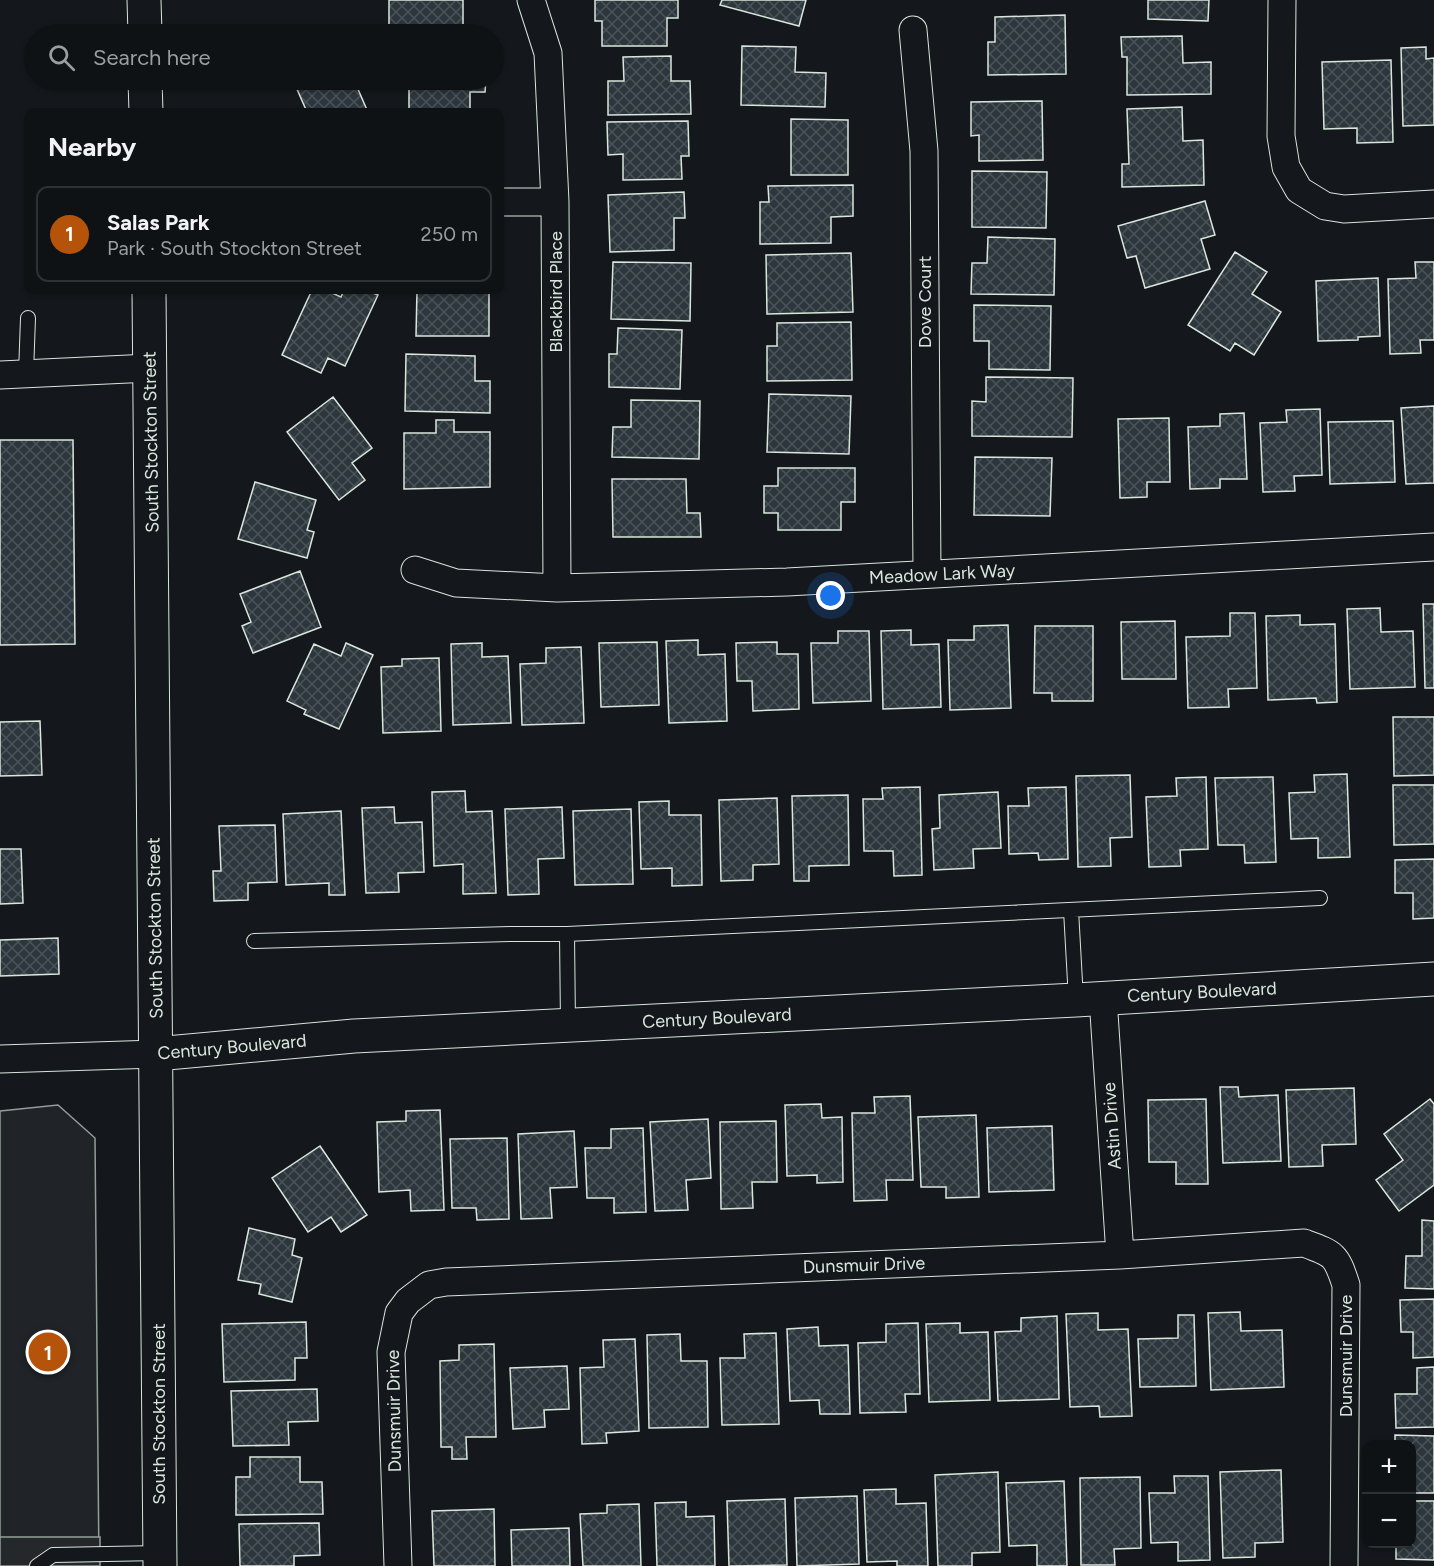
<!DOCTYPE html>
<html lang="en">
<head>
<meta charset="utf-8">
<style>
  body { margin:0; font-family:Figtree,sans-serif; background:#1d2022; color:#f1f3f6 }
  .controls { position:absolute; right:18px; bottom:18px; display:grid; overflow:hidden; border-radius:12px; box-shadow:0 2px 4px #0004 }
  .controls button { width:54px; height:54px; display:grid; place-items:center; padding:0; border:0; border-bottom:2px solid #2f3234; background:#0f1215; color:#f1f3f6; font:30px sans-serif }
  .you { position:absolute; left:831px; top:596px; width:21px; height:21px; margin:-15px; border:4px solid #fff; border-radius:50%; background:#1a73e8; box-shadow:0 0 0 9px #1a73e833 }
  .badge { display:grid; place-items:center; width:39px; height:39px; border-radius:50%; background:#b45309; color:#fff; font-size:20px; font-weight:700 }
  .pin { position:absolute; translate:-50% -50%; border:3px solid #fff; box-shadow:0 2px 6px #0006 }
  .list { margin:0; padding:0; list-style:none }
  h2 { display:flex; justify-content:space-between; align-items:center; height:78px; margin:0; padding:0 24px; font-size:26px }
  h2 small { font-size:20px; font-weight:400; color:#9b9ea0 }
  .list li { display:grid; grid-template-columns:39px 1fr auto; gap:18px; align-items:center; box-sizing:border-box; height:96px; margin:0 12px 12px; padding:0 12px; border:2px solid #2f3234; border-radius:12px }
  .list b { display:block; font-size:22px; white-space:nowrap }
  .list p { margin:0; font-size:20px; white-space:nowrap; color:#9b9ea0 }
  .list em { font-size:20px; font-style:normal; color:#9b9ea0 }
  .icon { flex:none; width:33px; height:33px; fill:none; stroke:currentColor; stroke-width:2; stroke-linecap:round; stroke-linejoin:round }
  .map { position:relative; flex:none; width:1434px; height:1566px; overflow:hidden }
  .search { position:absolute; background:#0f1215; box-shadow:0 2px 4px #0004; left:24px; top:24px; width:480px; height:66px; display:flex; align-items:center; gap:15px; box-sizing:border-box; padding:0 21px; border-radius:33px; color:#9b9ea0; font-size:22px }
  .panel { position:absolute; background:#0f1215; box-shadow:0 2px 4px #0004; left:24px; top:108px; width:480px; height:186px; border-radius:12px }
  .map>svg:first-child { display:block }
</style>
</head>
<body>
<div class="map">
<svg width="1434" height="1566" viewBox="0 0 1434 1566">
  <defs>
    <pattern id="building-cross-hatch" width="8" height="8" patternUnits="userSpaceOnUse" patternTransform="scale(1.5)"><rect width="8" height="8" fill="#2c363c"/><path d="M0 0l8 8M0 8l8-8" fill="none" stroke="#4a5358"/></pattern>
  </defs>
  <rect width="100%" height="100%" fill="#14181c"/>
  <path fill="#202428" stroke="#939e99" stroke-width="1.5" d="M58,1105l37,33 4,428h-99v-455z"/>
  <path fill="#24282b" stroke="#939e99" stroke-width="1.5" d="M0,1537h100v29h-100z"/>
  <path fill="url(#building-cross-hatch)" stroke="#d8e6dc" stroke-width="1.5" d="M389,0h74v34h-74z
    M595,0h83v18h-11v28h-65v-25h-7z
    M722,0h84l-7,26 -79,-21z
    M1148,0h61l-1,21 -60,-2z
    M1065,15l1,59 -78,1v-33h7v-25z
    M1182,36l1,27 28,-1v32l-84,1v-38h-5l-1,-20z
    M742,46l54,1 -1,25 31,1 -1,34 -84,-2z
    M1426,47v12l8,-1v67l-31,1 -2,-78z
    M671,56v25h19l1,33 -83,1v-34h16l-1,-24z
    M1391,60l2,82 -36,1v-15l-33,1 -2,-67z
    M293,80h61l13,30 -7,2h-53z
    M409,80h77l-1,12h-15v20h-61z
    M1042,101l1,59 -64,1v-26l-8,1v-34z
    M1182,107l1,34 20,-1 1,45 -82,2v-23h7l-2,-55z
    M791,119l57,1v55h-57z
    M688,121l1,35h-8l1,23 -59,1v-26l-15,1 -1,-33z
    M972,171l75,1 -1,56 -74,-1z
    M853,185v31l-22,1v26l-71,1v-42h9l-1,-16z
    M684,192l1,26h-11v32l-64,2 -2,-57z
    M1205,201l10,34 -14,4 9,30 -65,19 -9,-32 -9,2 -9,-32z
    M988,237l67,2 -1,56 -83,-1 1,-31h15z
    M1235,252l32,20 -15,22 29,18 -27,43 -19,-12 -5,8 -42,-26z
    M851,253l2,59 -86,2 -1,-59z
    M613,262l78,1 -1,58 -79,-2z
    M1415,262h19v78h-14l1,13 -31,1 -2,-75 28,-1z
    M1378,278l2,58 -22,1v3l-40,1 -2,-60z
    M312,290h13l16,7 3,-7h21l13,5 -33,71 -17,-8 -7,15 -39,-18z
    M417,290h72v46h-73z
    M974,305l77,1 -1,64 -61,-1v-28h-15z
    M851,322l1,58 -85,1v-35h10v-23z
    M618,328l64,2 -2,59 -71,-2v-33h8z
    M406,354l69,2v25h15v32l-85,-2z
    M986,377l87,1 -1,59 -100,-1v-35l14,1z
    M769,394l82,2 -2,58 -82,-2z
    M333,397l39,51 -20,15 13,17 -26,20 -52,-68z
    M631,400l69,1 -1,58 -87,-2 1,-30h18z
    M1434,406v77l-28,1 -5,-76z
    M1320,409l2,66 -28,1 1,15 -32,1 -3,-69 27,-1 -1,-12z
    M1244,413l3,66h-27v9l-30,1 -2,-62 32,-1v-12z
    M1169,418l1,64h-23v15l-27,1 -2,-79z
    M436,420h18v12h36v55l-86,2v-56h32z
    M1393,421l2,61 -65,2 -2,-62z
    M0,440h73l2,204 -75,1z
    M975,457l77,1 -2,58 -76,-1z
    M778,468h77v34h-14v28h-63v-17h-14v-27h14z
    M612,479h74l1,34h13l1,24h-88z
    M255,482l61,18 -9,30 7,2 -7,26 -69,-19z
    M300,571l21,56 -68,26 -11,-27 9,-4 -11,-28z
    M1423,604h11v84h-9z
    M1380,608l1,24 32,-1 2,56 -65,2 -3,-80z
    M1230,613h25l2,75 -29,1 1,18 -41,1 -2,-71 44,-1z
    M1300,615v10l35,-1 2,78 -20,1 -1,-5 -48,2 -2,-84z
    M1175,621l1,58h-54l-1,-57z
    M1008,625l3,83 -61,2 -2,-70h26v-14z
    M1035,626h58v75h-41v-8h-18z
    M911,630v15l28,-1 2,63 -58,2 -2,-78z
    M838,631h31l2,70 -58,2 -2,-60h27z
    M698,640v15l27,-1 2,67 -58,2 -3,-82z
    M657,642l2,63 -58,2 -2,-64z
    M777,642v12h21l1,55 -46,2 -1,-30h-15l-1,-38z
    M346,643l27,12 -34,74 -35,-15 2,-4 -19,-9 27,-57 27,12z
    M482,643v14l26,-1 3,67 -58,2 -2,-81z
    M581,647l3,76 -62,2 -2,-61 26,-1v-15z
    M439,658l2,73 -58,2 -2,-66 21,-1v-7z
    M1393,717h41v58l-40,1z
    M40,721l2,54 -42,1v-54z
    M1347,774l3,83 -32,1v-20l-27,1 -2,-46 26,-1 -1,-17z
    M1130,775l2,62 -22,1 1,28 -33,1 -2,-91z
    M1206,777l2,72 -28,1 1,16 -32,1 -3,-70 31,-1 -1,-18z
    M1273,777l3,85 -31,1 -1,-18h-26l-3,-67z
    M1393,785h41v59l-40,1z
    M920,787l2,88 -28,1 -1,-25h-29l-1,-52h20l-1,-11z
    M1066,787l2,72 -29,1 -1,-7 -29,1 -1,-48h21l-1,-18z
    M465,791l1,21 26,-1 4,82 -33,1v-30l-29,2 -2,-74z
    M998,792l3,56 -28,1 1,19 -40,2 -2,-41 8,-1 -1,-33z
    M848,795l1,70 -40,1v15h-15l-2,-85z
    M777,798l2,66 -26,1v15l-32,1 -2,-81z
    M669,801v14h32l1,70 -30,1v-18l-31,1 -2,-67z
    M394,807l1,16 27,-1 2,50 -26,1 1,19 -33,1 -4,-85z
    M562,807l2,51 -26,1 1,35 -31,1 -3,-86z
    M631,809l2,75 -58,1 -2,-74z
    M341,811l4,84h-16v-12l-43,2 -3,-71z
    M275,825l2,57 -29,1v17l-34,1 -1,-30h8l-2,-45z
    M0,849h21l2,54 -23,1z
    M1434,859v59l-21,1v-26h-18v-33z
    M58,938l1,36 -59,2v-36z
    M1220,1087h18l1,10 39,-2 3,66 -58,2z
    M1354,1088l2,56 -34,1 1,21 -34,1 -3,-77z
    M910,1096l3,84h-27l1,20 -33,1 -2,-88h23l-1,-16z
    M1206,1099l2,85h-32v-22h-27l-1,-62z
    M1430,1099l4,5v81l-35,26 -23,-31 27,-20 -19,-26z
    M821,1104l1,14 20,-1 1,65 -26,1v-8l-30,1 -2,-71z
    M440,1110l4,100 -33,1 -1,-21 -31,2 -2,-70 29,-1v-10z
    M976,1115l3,82 -33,1v-11h-25l-3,-70z
    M708,1119l3,59 -25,2 2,30 -33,1 -5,-89z
    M776,1121l1,61h-25l1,26 -32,1 -1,-87z
    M1052,1126l2,64 -65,2 -2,-64z
    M643,1128l3,84 -32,1v-15h-27l-2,-50h26v-19z
    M574,1131l3,56 -27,1 2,30 -31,1 -3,-85z
    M507,1138l2,81 -32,1 -1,-12h-24l-2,-69z
    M320,1146l47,69 -26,17 -10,-15 -23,15 -36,-54z
    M1422,1220l12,1v68l-29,-1 1,-32h16z
    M249,1228l46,11 -3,16 10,3 -10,44 -33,-8 2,-10 -23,-4z
    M1434,1299v58l-21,1v-26h-12l-1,-32z
    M1240,1312l1,19 41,-1 2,57 -73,3 -3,-77z
    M1098,1313v17l30,-1 4,87 -32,1 -1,-11 -29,1 -4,-93z
    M1178,1315h16l2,71 -56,1 -2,-48 40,-1z
    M1057,1316l2,83 -61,2 -3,-69 26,-1v-13z
    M306,1322l1,36h-12v22l-71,2 -2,-58z
    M918,1323l2,71h-15l1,18 -46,1 -2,-70 28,-1v-18z
    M960,1323v10l28,-1 2,68 -61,2 -3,-78z
    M818,1327l1,19 29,-1 2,69h-30l-1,-14 -29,1 -3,-72z
    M776,1333l3,91 -57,1 -2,-67h25l-1,-24z
    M680,1334l1,27h26l1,66 -59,1 -2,-93z
    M635,1339l4,92 -33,2 1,10 -25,1 -2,-76 24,-1 -1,-27z
    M494,1344l2,93h-30l1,22h-15v-12h-11l-1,-86 19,-1v-15z
    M567,1366l2,43 -25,1 1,17 -32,2 -3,-61z
    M1434,1367v60l-38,1 -1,-34h22v-26z
    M317,1389l1,32 -30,1 1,23 -56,1 -2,-55z
    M1395,1435l39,1v57h-20l1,-25h-3v-24h-17z
    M250,1457h50v25h22l1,32 -87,1v-38h14z
    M1281,1470l2,72 -28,1v14l-32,1 -3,-86z
    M998,1472l2,80 -28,1v13h-34l-3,-91z
    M1174,1476h34l2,84 -32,1v-19l-27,1 -2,-50h26z
    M1140,1477l1,71 -27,1 1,16h-34l-1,-87z
    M1064,1481l3,85h-30v-21l-28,1 -3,-63z
    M896,1489v15l30,-1 2,63h-31v-5l-30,1 -3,-72z
    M857,1496l2,68 -62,2 -2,-68z
    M785,1499l2,66 -58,1 -2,-65z
    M1414,1501h20v59l-38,-1v-15h16z
    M686,1502v15l28,-1 1,50h-58l-2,-63z
    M639,1504l2,62h-58l-3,-52 27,-1v-8z
    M494,1509l1,57h-61l-2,-55z
    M319,1523l1,32 -26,1v10h-54l-1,-42z
    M569,1528l1,38h-58l-1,-36z"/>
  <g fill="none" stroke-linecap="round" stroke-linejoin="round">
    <g stroke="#d8e6dc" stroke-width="16">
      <path id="service" d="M26,373l2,-55
        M1071,910l5,90
        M567,934l753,-36
        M254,941l258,-7h55l1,91
        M37,1566l16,-11 107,-2"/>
    </g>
    <g stroke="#d8e6dc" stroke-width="29">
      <path id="minor" d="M531,0l17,53 7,149 2,386
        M1282,0l-1,136 5,31 13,23 26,16 19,3 90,-5
        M913,30l11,121 3,423
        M500,202h55
        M0,375l150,-7
        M415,570l41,13 101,5 230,-6 647,-35
        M1103,998l17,257
        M0,1059l156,-5
        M398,1566l-7,-214 8,-39 9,-12 21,-16 17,-3 674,-27 184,-12c30,11 32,11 42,42l-2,281"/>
    </g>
    <g stroke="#d8e6dc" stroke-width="35">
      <path id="tertiary" d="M144,0l1,34
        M145,80l1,32
        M149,290l11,1276
        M156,1054l198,-18 722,-36 358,-21"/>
    </g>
    <use href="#service" stroke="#14181c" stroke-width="14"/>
    <use href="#minor" stroke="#14181c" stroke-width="27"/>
    <use href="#tertiary" stroke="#14181c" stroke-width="33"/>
  </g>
  <g text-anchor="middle" stroke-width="4.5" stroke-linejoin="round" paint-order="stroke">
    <g font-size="18" fill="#d8e6dc" stroke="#14181c">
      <text transform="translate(556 292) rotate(-90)" y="6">Blackbird Place</text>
      <text transform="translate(925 302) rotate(-90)" y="6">Dove Court</text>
      <text transform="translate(151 442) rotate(-91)" y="6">South Stockton Street</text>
      <text transform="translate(942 574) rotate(-3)" y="6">Meadow Lark Way</text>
      <text transform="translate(155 928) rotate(-91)" y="6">South Stockton Street</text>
      <text transform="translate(1202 992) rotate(-3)" y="6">Century Boulevard</text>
      <text transform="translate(717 1018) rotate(-3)" y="6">Century Boulevard</text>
      <text transform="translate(232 1047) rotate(-5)" y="6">Century Boulevard</text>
      <text transform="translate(1112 1126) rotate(-94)" y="6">Astin Drive</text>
      <text transform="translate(864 1265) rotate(-2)" y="6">Dunsmuir Drive</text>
      <text transform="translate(1346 1356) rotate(-90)" y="6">Dunsmuir Drive</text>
      <text transform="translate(394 1411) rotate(-91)" y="6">Dunsmuir Drive</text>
      <text transform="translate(159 1414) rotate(-90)" y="6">South Stockton Street</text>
    </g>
  </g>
</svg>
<div class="controls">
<button>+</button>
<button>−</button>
</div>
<div class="you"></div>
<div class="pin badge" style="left:48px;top:1352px">1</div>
<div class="search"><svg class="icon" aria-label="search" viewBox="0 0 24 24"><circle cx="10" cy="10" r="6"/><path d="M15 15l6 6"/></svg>Search here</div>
<section class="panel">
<h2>Nearby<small></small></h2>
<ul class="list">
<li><span class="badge">1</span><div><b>Salas Park</b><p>Park · South Stockton Street</p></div><em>250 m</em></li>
</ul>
</section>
</div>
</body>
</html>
